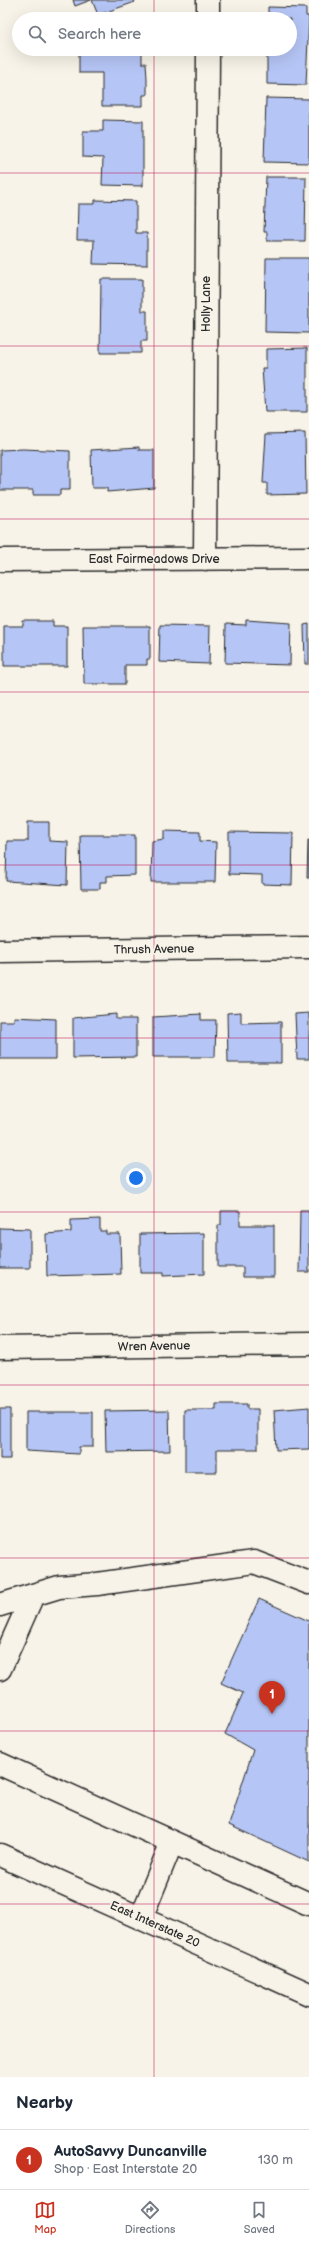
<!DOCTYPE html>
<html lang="en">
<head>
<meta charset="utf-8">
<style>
  body { margin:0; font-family:"Balsamiq Sans",sans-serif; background:#f2f2f3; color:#1f2937 }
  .you { position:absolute; left:136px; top:1178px; width:14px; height:14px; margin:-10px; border:3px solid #fff; border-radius:50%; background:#1a73e8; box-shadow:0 0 0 6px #1a73e833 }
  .badge { display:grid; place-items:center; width:26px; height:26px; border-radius:50%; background:#c8321e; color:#fff; font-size:13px; font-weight:700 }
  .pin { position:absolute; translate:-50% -33px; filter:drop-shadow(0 1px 2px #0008) }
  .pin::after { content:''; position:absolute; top:21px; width:14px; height:12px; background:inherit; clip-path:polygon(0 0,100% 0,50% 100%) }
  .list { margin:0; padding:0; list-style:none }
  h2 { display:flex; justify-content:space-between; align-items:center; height:52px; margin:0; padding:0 16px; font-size:17px }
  h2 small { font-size:13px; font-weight:400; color:#747a83 }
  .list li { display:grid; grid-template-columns:26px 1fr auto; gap:12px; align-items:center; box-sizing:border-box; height:60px; padding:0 16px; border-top:1px solid #e0e1e3 }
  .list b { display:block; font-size:15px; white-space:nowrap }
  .list p { margin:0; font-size:13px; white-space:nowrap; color:#747a83 }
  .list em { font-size:13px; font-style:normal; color:#747a83 }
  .icon { flex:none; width:22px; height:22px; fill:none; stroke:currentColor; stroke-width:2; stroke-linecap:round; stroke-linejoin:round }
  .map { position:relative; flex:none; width:309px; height:2077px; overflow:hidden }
  .search { position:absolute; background:#fff; box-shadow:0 4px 16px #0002; left:12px; right:12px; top:12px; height:44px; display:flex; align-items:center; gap:10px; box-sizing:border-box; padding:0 14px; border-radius:22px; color:#747a83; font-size:15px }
  .sheet { height:112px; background:#fff }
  nav { display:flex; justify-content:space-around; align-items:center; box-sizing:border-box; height:56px; border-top:1px solid #e0e1e3; background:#fff; font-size:11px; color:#747a83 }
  nav a { display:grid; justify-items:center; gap:2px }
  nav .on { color:#c8321e }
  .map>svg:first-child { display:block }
</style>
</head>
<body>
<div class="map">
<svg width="309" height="2077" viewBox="0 0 309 2077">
  <rect width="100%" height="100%" fill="#f7f3e8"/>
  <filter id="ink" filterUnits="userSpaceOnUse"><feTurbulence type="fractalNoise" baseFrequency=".025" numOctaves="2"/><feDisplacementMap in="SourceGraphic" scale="8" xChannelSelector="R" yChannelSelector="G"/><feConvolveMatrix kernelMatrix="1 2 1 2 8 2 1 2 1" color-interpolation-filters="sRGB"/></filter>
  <g filter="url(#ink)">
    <path fill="#b5c5f5" stroke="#2b2b2b" d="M73,0h18l-16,6z
      M92,0h42l1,2 -37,13z
      M268,7l38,1v8h3l-3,69 -39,-1v-35h23v-30h-22z
      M79,49h63v14h4l1,15v17h-4v11h-41v-33h-23z
      M266,98l43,1v64l-45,-1z
      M103,120l40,1v65l-41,-1 1,-27 -20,-1v-26h20z
      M266,177h40l-1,64h-38v-9h-3z
      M95,200l41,1v32h11v32l-54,-1 1,-24h-17l1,-36h17z
      M266,258h43v75l-44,-1z
      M101,279h41v32h5v30h-6v12h-41z
      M307,348v64h-42l-3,-44h4v-19z
      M305,433l1,61 -39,1v-12h-4l3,-49z
      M139,447v3h15v38l-47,4v-4h-15l-1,-38z
      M23,449l47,2v39h-10v5h-27v-5h-33v-40z
      M246,620l45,3 -1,42 -65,-2 1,-39 20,1z
      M23,621h30v5h14v40h-63v-40h19z
      M309,624v40h-4l-1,-39z
      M160,625l50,1 -1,38 -50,-2z
      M83,626h67v33h-3v6h-22v19h-41z
      M28,822h21v19l19,1 -1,43 -61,-4 1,-40h21z
      M164,831l36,1v9l16,1 -1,40h-64l1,-41 12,-2z
      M229,832l64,1 -1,52 -30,-1v-9l-33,-1z
      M80,835h55v40l-28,1v6h-7v7h-19z
      M308,840h1v38h-2z
      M241,1012v11l40,-1v41h-53l-1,-50z
      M309,1013v46h-12l-2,-45z
      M116,1014v5h20v38l-63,1v-40z
      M201,1014v6h15l-1,37h-62v-40z
      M14,1017l42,2v40h-56v-38h14z
      M300,1210h9v62h-10z
      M221,1211h19v14h34v52h-31v-10h-25v-42h3z
      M100,1219v12h6v3h14l1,40 -74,2 -1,-42 25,-2v-12z
      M0,1228l30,1v39h-30z
      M204,1233v41l-41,2v-3h-23v-39z
      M216,1404h31v5h11v40h-41v23h-32v-62h31z
      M309,1407v42l-33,1 -2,-40z
      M0,1409h10v50h-10z
      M169,1410l1,41 -64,1 -1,-41z
      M26,1412h67v35h-14v7l-53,-3z
      M259,1599l50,22v241l-80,-37 24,-75 -28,-16 18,-41 -22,-10z"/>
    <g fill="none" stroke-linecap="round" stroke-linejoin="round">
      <g stroke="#2b2b2b" stroke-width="25">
        <path id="minor" d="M208,19v-19
          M205,559l3,-510
          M0,560l309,-2
          M0,951l309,-4
          M0,1348l309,-4
          M0,1605l59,-18 38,-3 157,-22 55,21
          M0,1669l33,-74
          M0,1764l309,140
          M141,1918l31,-76"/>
      </g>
      <g stroke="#2b2b2b" stroke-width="25">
        <path id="major" d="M0,1855l309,139"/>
      </g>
      <use href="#minor" stroke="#f7f3e8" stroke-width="22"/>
      <use href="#major" stroke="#f7f3e8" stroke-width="22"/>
    </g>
  </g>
  <path fill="none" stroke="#c2185b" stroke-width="1" stroke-opacity="0.55" d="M154,0v19M154,49v2028M0,173h309M0,346h309M0,519h309M0,692h309M0,865h309M0,1038h309M0,1212h309M0,1385h309M0,1558h309M0,1731h309M0,1904h309"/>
  <g text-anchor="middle" stroke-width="3.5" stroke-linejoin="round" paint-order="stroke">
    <g font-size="12" fill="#2b2b2b" stroke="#f7f3e8">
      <text transform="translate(206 304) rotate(-90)" y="4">Holly Lane</text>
      <text x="154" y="563">East Fairmeadows Drive</text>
      <text transform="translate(154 949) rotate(-1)" y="4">Thrush Avenue</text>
      <text transform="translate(154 1346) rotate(-1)" y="4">Wren Avenue</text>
      <text transform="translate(155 1924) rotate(24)" y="4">East Interstate 20</text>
    </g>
  </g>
</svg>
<div class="you"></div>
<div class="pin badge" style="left:272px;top:1714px">1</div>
<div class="search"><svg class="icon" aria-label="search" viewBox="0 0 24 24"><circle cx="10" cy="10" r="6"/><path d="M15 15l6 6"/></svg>Search here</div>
</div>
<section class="sheet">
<h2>Nearby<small></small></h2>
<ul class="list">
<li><span class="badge">1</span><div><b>AutoSavvy Duncanville</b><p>Shop · East Interstate 20</p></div><em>130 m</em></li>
</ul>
</section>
<nav>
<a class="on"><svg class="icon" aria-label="map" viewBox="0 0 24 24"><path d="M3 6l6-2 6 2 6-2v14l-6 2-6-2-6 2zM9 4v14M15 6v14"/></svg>Map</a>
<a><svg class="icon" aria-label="directions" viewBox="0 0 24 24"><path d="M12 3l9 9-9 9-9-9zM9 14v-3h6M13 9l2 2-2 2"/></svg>Directions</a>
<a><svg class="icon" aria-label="saved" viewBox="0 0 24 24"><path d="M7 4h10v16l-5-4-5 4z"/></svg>Saved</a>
</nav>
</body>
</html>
